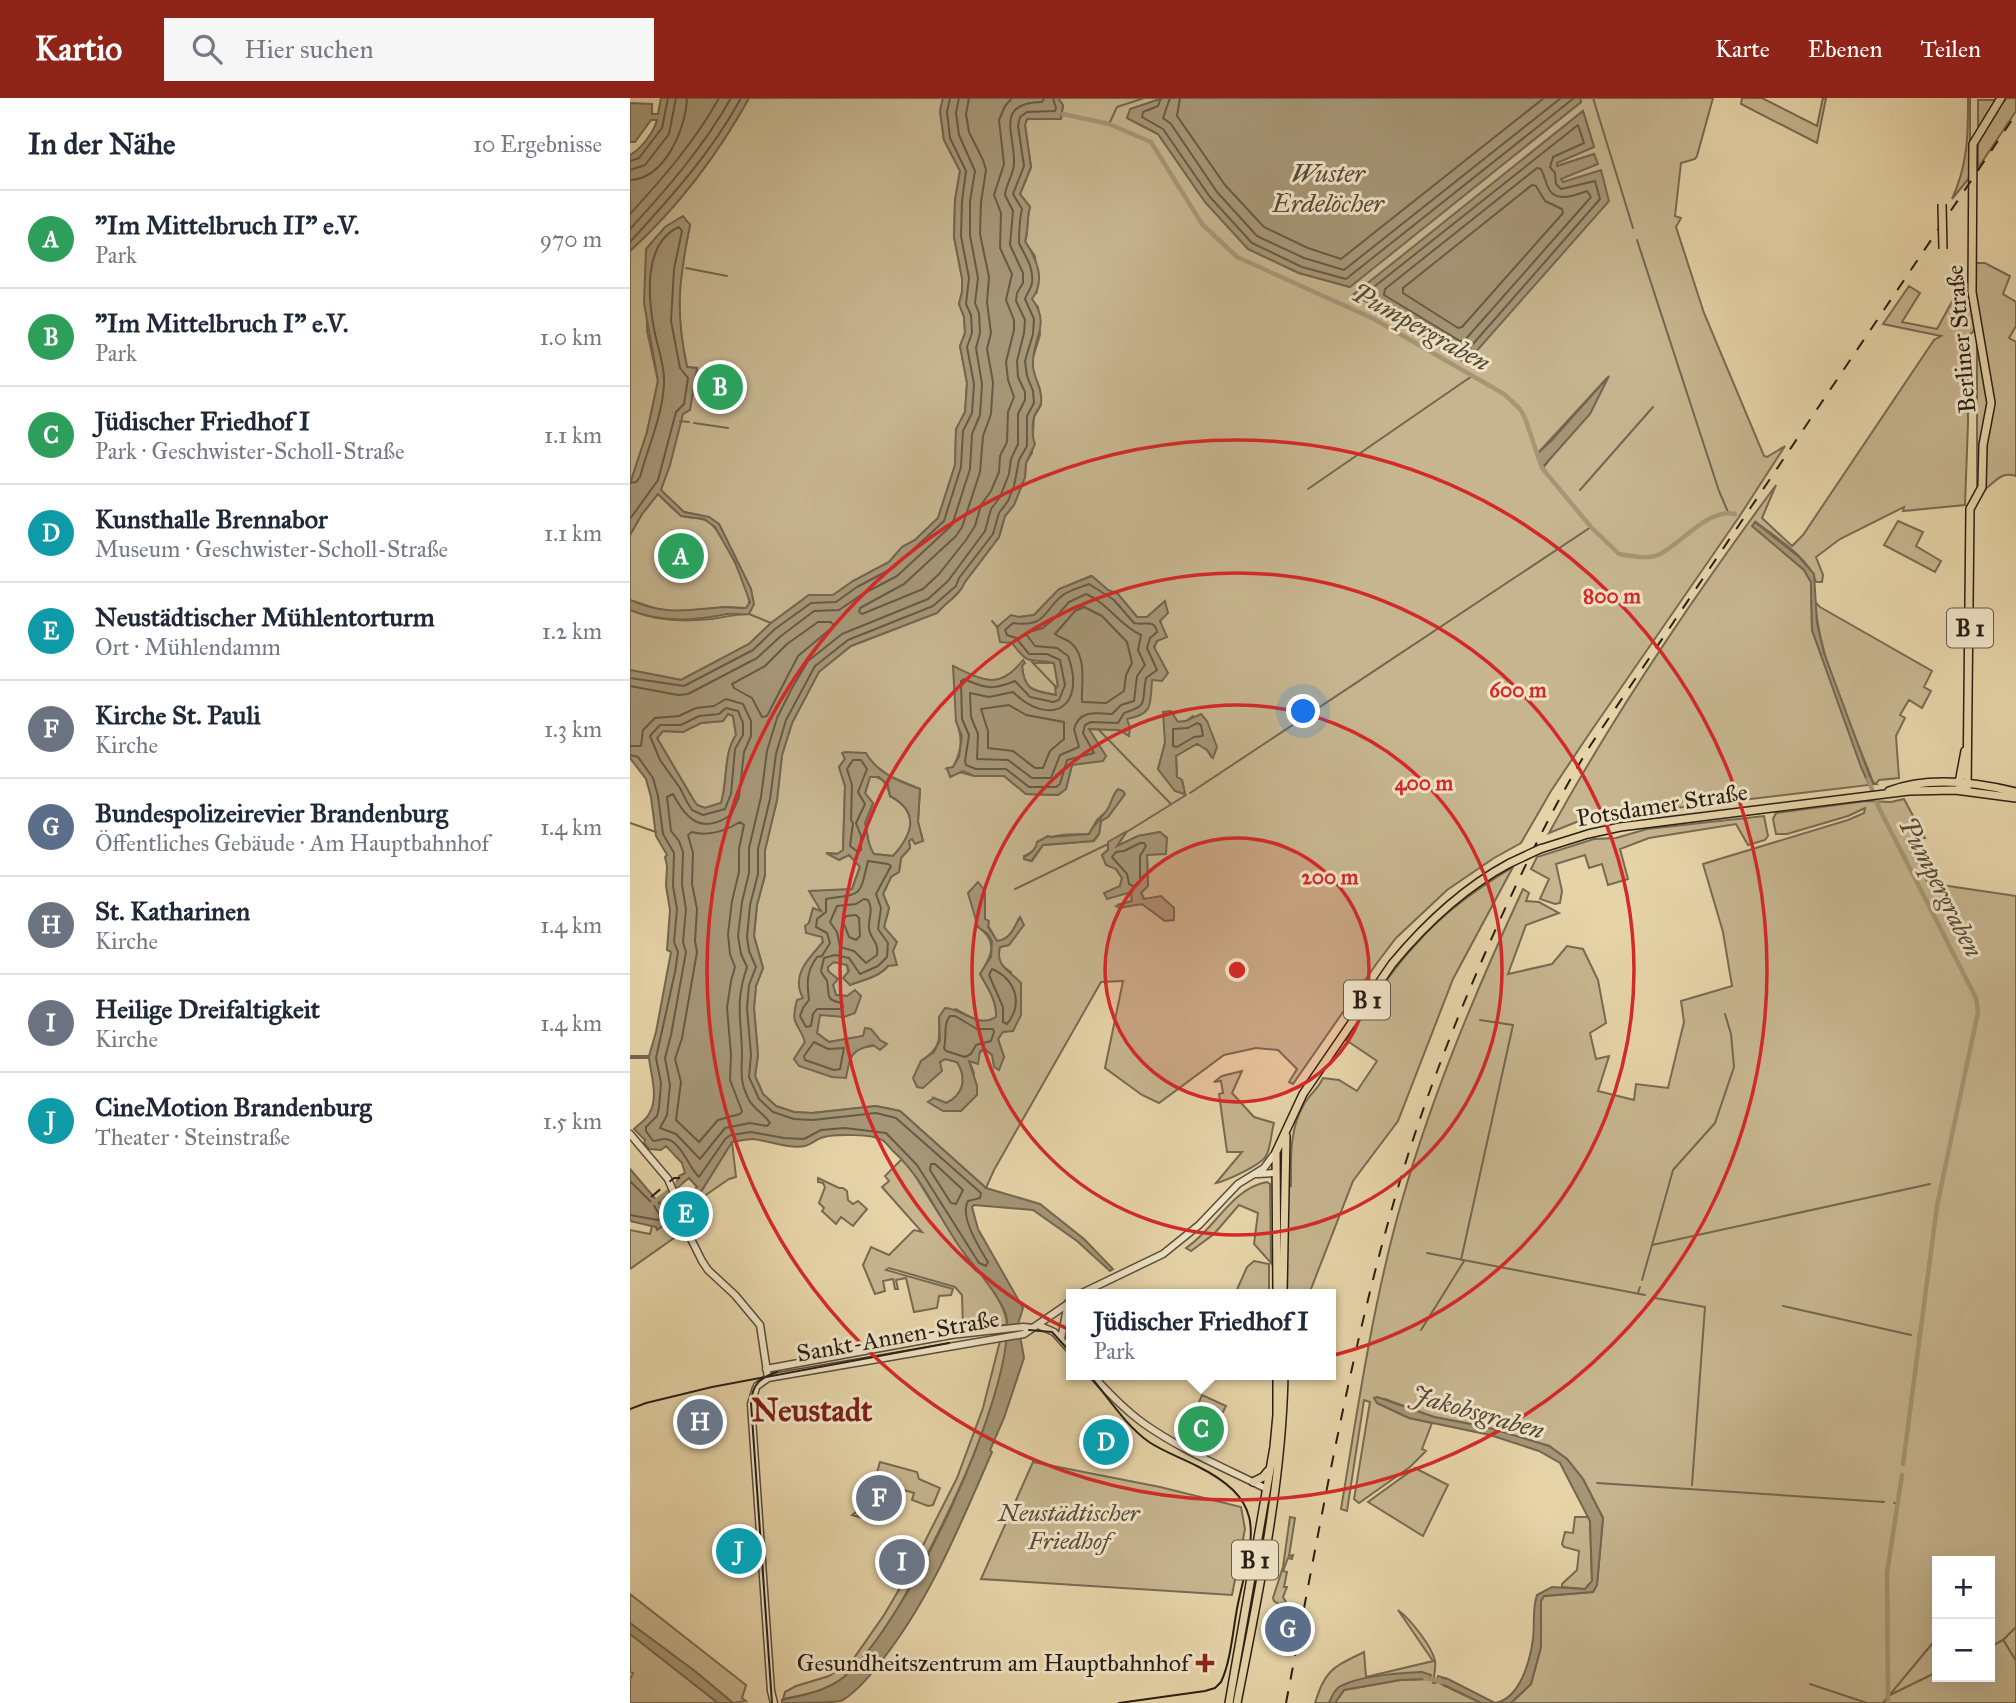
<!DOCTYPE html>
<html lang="de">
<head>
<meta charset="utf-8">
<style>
  body { margin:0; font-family:"IM FELL Great Primer",serif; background:#f6f6f7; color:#1f2937 }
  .controls { position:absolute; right:21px; bottom:21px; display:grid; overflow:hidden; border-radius:0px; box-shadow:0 7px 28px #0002 }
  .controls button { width:63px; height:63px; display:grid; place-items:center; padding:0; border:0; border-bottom:2px solid #e0e1e3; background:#fff; color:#1f2937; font:35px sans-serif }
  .you { position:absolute; left:674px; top:614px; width:24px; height:24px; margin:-18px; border:5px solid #fff; border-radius:50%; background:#1a73e8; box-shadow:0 0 0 10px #1a73e833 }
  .badge { display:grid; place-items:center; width:46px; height:46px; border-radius:50%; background:#8f2418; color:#fff; font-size:23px; font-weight:700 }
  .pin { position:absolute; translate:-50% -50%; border:4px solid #fff; box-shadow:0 2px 7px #0006 }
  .popup { position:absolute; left:436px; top:1191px; width:270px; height:91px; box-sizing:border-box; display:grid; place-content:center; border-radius:0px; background:#fff; filter:drop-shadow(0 2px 5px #0005); font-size:23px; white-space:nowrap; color:#747a83 }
  .popup b { font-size:26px; color:#1f2937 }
  .popup::after { content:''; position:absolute; left:50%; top:100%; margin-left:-14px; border:14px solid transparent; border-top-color:#fff }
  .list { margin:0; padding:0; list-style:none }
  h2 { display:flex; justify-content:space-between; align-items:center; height:91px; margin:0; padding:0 28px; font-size:30px }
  h2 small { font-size:23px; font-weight:400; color:#747a83 }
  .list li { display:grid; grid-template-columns:46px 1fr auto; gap:21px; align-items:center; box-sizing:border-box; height:98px; padding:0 28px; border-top:2px solid #e0e1e3 }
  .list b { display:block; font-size:26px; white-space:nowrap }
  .list p { margin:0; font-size:23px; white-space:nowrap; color:#747a83 }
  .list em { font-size:23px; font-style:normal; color:#747a83 }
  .icon { flex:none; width:38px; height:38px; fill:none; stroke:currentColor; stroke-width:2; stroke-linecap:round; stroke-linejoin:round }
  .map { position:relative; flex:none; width:1386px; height:1605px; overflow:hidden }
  header { display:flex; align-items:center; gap:42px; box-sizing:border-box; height:98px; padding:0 35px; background:#8f2418; color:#fff }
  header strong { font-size:33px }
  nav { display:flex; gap:38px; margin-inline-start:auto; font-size:24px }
  .search { width:490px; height:63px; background:#f6f6f7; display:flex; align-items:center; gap:18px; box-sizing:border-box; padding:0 24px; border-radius:0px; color:#747a83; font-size:26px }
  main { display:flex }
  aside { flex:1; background:#fff }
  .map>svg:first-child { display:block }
</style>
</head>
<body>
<header>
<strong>Kartio</strong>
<div class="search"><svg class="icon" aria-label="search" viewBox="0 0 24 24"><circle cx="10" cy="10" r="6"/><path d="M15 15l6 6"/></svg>Hier suchen</div>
<nav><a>Karte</a><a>Ebenen</a><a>Teilen</a></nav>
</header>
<main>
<aside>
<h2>In der Nähe<small>10 Ergebnisse</small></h2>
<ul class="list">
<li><span class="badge" style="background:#2e9e5b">A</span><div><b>&quot;Im Mittelbruch II&quot; e.V.</b><p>Park</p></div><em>970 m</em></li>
<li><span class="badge" style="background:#2e9e5b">B</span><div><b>&quot;Im Mittelbruch I&quot; e.V.</b><p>Park</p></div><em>1.0 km</em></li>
<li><span class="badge" style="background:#2e9e5b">C</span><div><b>Jüdischer Friedhof I</b><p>Park · Geschwister-Scholl-Straße</p></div><em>1.1 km</em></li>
<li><span class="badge" style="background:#0f9aa8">D</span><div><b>Kunsthalle Brennabor</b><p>Museum · Geschwister-Scholl-Straße</p></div><em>1.1 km</em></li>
<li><span class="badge" style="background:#0f9aa8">E</span><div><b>Neustädtischer Mühlentorturm</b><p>Ort · Mühlendamm</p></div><em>1.2 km</em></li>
<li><span class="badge" style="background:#6b7280">F</span><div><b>Kirche St. Pauli</b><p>Kirche</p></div><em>1.3 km</em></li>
<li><span class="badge" style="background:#5c6f8a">G</span><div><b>Bundespolizeirevier Brandenburg</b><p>Öffentliches Gebäude · Am Hauptbahnhof</p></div><em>1.4 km</em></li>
<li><span class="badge" style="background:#6b7280">H</span><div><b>St. Katharinen</b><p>Kirche</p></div><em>1.4 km</em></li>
<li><span class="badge" style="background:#6b7280">I</span><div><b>Heilige Dreifaltigkeit</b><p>Kirche</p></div><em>1.4 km</em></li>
<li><span class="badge" style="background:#0f9aa8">J</span><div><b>CineMotion Brandenburg</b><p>Theater · Steinstraße</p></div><em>1.5 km</em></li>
</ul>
</aside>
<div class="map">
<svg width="1386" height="1605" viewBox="0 0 1386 1605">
  <rect width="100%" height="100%" fill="#e6d4a8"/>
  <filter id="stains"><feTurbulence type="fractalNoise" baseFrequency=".00286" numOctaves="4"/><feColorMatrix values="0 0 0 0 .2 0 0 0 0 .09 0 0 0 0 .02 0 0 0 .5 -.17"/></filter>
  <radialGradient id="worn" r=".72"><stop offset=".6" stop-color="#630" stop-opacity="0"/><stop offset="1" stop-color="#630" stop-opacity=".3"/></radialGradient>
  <path fill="#c6b58f" stroke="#776a52" stroke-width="2" fill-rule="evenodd" d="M119,0h194l-3,13 4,29 16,31 -5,29 -1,37 8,41v14l-3,12 5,13 1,16 -5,13 7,37 -2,29 -9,18 -1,35 -17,53 -23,22 -13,7 -13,15 -36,19 -20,14h-24l-38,28 -22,21 -68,36 -51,-10v-60c25,11 54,12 81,9 14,-2 24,-5 38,-5l2,-25 -32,-65 -20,-9 -15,-3 -24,-22 10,-25 -1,-6 28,-91 -10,-1c-12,-55 -9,-87 3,-142l-44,25 1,81 11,50 -11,51 -17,52v-233c47,-43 88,-97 119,-153z
    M428,0h105l-32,11 -4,9 31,16 47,68 43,47 51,24 50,14 232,-185 -1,-4h133l-16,58 -2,3 -14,4 -6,53 6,2 -5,9 28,86 60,143 3,1 18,-11 -46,71 -150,217 -38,57 -30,52 -27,15 -47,32 -51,48 -19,25 -84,121 -4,-2 8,-13 -19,-19 -22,-2 -32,7 -65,48 -17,-8 -37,-27 18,-87 -22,1 -107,188 -8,18 -86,-77 -24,-5 -64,7 -18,-1 -18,-6 -13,-12 -8,-18 3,-21 -4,-47 2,-22 7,-18 -9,-32 3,-31 8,-30v-25l12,-50 5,-45 10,-32 27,-52 32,-25 86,-33c9,-11 23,-18 28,-31l34,-45 6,-21 9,-11 11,-28 1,-14 6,-10 2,-36 7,-12 -1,-16 -7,-15 -1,-13 8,-26 -2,-28 -7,-8 6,-7 -2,-36 -10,-14c4,-13 1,-21 5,-35l-10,-13 11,-27 -6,-42 2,-6h34l2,-13zM953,13l11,36 -38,16 1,3 37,-12 3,10 -36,14 2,4 -209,113zM977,280l-57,81 -7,9 -6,-14zM461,478l17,14 10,4 19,23h10l17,-15 -7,39 -30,78 -8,11 -31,-1 18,27 -34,9 -6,24 -8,6 -32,-1 -22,-18h-30l-27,-7 6,-2c9,-17 10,-29 3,-46l20,-44c24,8 26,0 46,-11 2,25 12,24 34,29l2,-9 -4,-23h-20l-22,-20 7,-26 15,-2 25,-26zM563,618l19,42 -5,-8 -10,-7 -21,13 1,21 5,3 3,14 -10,-3 -17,-22 7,-26 13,-21 8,-1zM215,661l26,3 18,14 31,13 -2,33 5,19 -12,-2 -2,2 1,7 -9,10 -2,14 -8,5 -8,17 6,14 -5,19 4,39c-9,11 -25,14 -38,19l-3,-20 -13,-3 -7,4 9,29 11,1 -28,19 -2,18 12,9 34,-6 23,8 -27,4 -27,29 -38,-18 11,-17c-8,-24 1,-81 18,-100l-1,-5 -13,-14 4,-14 9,3 5,-21 25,-2 8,-23 -11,-11 -21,-2 10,1 5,-4 2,-64 -6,-19zM495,696l-17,23 -7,4 -2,13 -5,7 -51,4 -11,16 -8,-2v-3c9,-3 14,-12 23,-17 12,-6 29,-4 42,-5l8,-14zM530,734l7,6 -20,17 1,30 -7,7 3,7 21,22 -23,-17 -25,1 15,-4 -1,-9 -11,-6 2,-8 -6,-9 -10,-5 -4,-9 24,-22 -10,14 22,-11zM355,793v29l12,21c13,-1 17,-13 22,-23l-10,27 -9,2c-4,14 0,18 11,25l-8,59 -5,8 6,18 -12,-2 -7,-6 -16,11 5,13 -19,36 -12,1 -9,-12 12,5c18,-8 21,-25 11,-41l-12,-3 -6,4 2,8 -5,5 -15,-15c20,-13 19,-21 18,-44l17,-8c14,8 25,17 40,8 1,-16 -8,-29 -16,-43 12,-19 19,-32 -2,-47z
    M1112,0h20l55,28 5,-24 1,-4h3l-9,45 -76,-39z
    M1338,0h2v79l-18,22c16,-35 16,-63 16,-101z
    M1376,0h10v13l-38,57v-68h27z
    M1347,165h8l25,13 -7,18 13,8v24l-7,12 7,4v134c-16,-5 -20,6 -32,14l-7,-4v-159l-9,10v86l-3,82 -62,6 1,-4 -64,32 -24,18 7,18 -1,7h-6c-8,-26 -40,-44 -60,-60l-3,4 51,44 7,12 1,48 57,155 -260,31 -15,-1 -45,18c66,-121 145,-237 227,-348l-14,33 30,28 11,-11 131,-195 7,-4 -58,-12 26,-38 11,7 -18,29 35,7 18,-33 14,-4v-27z
    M28,396c7,6 17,19 25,22 8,3 18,0 26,6 12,9 42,68 40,83l-3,3 -17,-1 -50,5 -22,-3 -27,-9v-65l12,-21z
    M1268,423l25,11 -7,14 25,15 -6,11 -51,-27z
    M1185,504l5,5 112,64 -8,16 7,4 -9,17 -13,-8 -9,15 5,3 -9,18 3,42 -20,2 -3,4 -3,-2c-22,-58 -53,-118 -58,-180z
    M98,616l5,2 3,19c-13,19 -8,46 -15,68l-16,5 -8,-3 -4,-6 -36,-61 6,-7 20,1 18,-9 22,-2z
    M240,678c13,1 17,7 20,20 30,16 23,38 3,60l-19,-2c-7,-9 -6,-20 -9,-31l8,-19 -8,-10z
    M1274,701l21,39 -19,2 22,43 88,13v807h-505l20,-19 10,-37v-46l3,-5 49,-4 4,-7 6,-67 -20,-39 -16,-20 -18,-13 -63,-19 -52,-10 -49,-18 -10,-1 2,5 32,15 23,5 -10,26 4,2 -16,16 -51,36 -5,-4 16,-97 -6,-2 -17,111 -6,-2c16,-96 30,-193 55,-287 31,-115 77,-225 127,-333l6,4 -3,8 13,1 20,11 -33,12 -18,49 44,-10 15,-18 16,3 15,31 8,43 -16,10 6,26 13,-3 -11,35 36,9 2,-16 32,4 16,-66 -3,-21 51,-15 -9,-54 -20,-68 145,-44 16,-7 1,-5 -17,8 -61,18h-11l-3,-15 3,-6 90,-12 25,1zM1307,1463h53v116h-53z
    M1134,718l4,20 -3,4 -17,5 -12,-21 -87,14 -29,11 8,30 -20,6 -6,-21 -13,4 -4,-13 -29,9 6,27 -2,12 -5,1 -15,-5 9,-20 -18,-10 6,-12 57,-18 22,-1 31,-9z
    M883,769l-60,112 -55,142 -45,60 -44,113h-23l2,-106 3,-2c0,-28 -2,-56 13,-82 6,-10 14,-15 19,-26l16,2 18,11 20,-30 -31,-21c22,-32 43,-67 70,-96 28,-32 61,-55 97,-77z
    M612,973l-10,22 22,24 20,6c-3,10 -3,24 -8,33 -5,9 -40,25 -50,27l26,-31h-15l-8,-58 4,-1 -2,-12 -7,1 8,-6z
    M102,1044l4,35 -7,2 -39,27 -3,-3 15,-13z
    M272,1061l10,10c17,33 42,65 60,97 2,5 9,7 12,11 9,12 23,34 23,48l-44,4 -1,-34 -7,-8 -66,-19 -3,2 67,19 -2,6 -12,1 -2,12 -23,4 -8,-34 -10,2 2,9h-3l-2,-10 -10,2 2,10 -10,3 -12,-29 8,-18 18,8 25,-25 8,2 -40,-45 7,-6 -4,-5z
    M188,1080l21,10h4l4,3 1,9 5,4 5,-3 9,8 -14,17 -12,-9 -5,7 -14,-13 2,-3 -5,-5 6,-16 -2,-4 -5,-1z
    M637,1084l3,2 1,79 -17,-19 4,-31 -19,-8 -25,29 -23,17 -5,-3c29,-19 46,-60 81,-66z
    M40,1095l4,19 10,19 -54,38v-39l20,4 2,-8 14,-2 5,-7 -12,-16z
    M624,1163l15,3v30h-34l12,-27z
    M378,1242c-15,82 -52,160 -91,234 -20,35 -41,79 -74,104 -17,13 -40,17 -60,21l2,-7 11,-6 33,-10 25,-18 30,-43 26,-44 47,-93 26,-70 17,-67z
    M572,1297l24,11 -21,41 -21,-10z
    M250,1364l37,10 2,7 21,9 -7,17 -5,1 -16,-6 2,-7 -27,-8v-6l-4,-1 -2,2 -4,13h-3l-7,23h-3l2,3 -14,-4 16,-12z
    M403,1364l127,25 81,20 4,22 -13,66 -251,-16z
    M785,1370l33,17 -25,51 -55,-34z
    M660,1419l5,1 -6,38 4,-1 -1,4 -4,-1 -5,13 4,1 -3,15h3l-4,10 3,5 -7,2 -5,-3 -1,-3 10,-31z
    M945,1419h13l2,4 2,60 -7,8 -23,-2v-3l15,-14 2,-19 -15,-4 -2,-3 3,-12 8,1z
    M0,1496l116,91 -4,13 4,3 -13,2 -37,-31 -66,-49z
    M768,1512c12,9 34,36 37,51 1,7 -1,15 -2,22h3l2,-7 10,3 -6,-1 1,7 38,18h-146l9,-13 56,-10 29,-1c-31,-2 -85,-10 -100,24h-14c10,-34 19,-36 49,-51l2,25 67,-16z
    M0,1536l8,6 80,63h-88v-24l3,-6 -3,-1z"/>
  <path fill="#a59676" stroke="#73664f" stroke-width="2" fill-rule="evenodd" d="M31,0h88c-31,56 -72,110 -119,153v-96c11,-6 24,-23 27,-35h-6l-16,22h-5v-39l22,1v10h6z
    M313,0h115l5,7 -2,14h-34l-2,6 6,42 -11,27 10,13c-4,14 -1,22 -5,34 12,19 21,39 7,58 20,26 -1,41 1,67 1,13 10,23 8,37 -1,5 -6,9 -7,14 -2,8 -2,20 1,27l-9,19 -1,14 -11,28 -9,11 -6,21 -34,45c-5,13 -19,20 -28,31l-86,33 -32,26 -27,51 -10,32 -5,45 -12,50v25l-8,30 -3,31 9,32 -7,18 -2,22 4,47 -3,21 8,18 13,12 18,6 18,1 64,-7 24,5 86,77 54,16 44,35 29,30 -3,2 -33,-30 -44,-31 -59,-5 -2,2 6,22 45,79 -5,16 6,34 -20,60 -14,32 2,2c-32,73 -62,149 -113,212 -10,13 -23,29 -38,37 -12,2 -44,2 -59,2v-3c21,-5 46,-9 63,-24 62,-54 167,-276 162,-356 -1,-18 -37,-58 -48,-74 -22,-32 -37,-69 -66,-95 -3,-3 -8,-10 -11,-11 -9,-6 -47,-6 -58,-3 -6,1 -12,7 -19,9 -17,3 -35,-5 -52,-7 -7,0 -14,2 -21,3l-30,48 -15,13 -2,-5 12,-11 -8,-9 -12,10 -1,-4 3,-8 6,-3 -3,-10 -16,-17 -5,4 -12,-1 -5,-6 1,-3 -11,-11c6,-6 11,-8 15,-15 10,-16 2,-39 0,-56h-19v-2h19l7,-24 15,-80 -4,-2 3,-40 -4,-24 1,-20 -2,-9 2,-2 -11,-19 -5,-39 -5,-18 -16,-21v-88l51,10 68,-36 22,-21 38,-28h24l20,-14 36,-19 13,-15 13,-7 23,-22 17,-53 1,-36 9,-17 2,-29 -7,-37 5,-13 -1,-16 -5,-13 3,-12v-14l-8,-41 1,-37 5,-29 -16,-31 -4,-29zM98,616l5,2 3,19c-13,19 -8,46 -15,68l-16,5 -8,-3 -4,-6 -36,-61 6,-7 20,1 18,-9 22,-2z
    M533,0h417l1,4 -231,185 -51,-14 -51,-24 -43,-47 -47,-68 -31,-16 3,-9z
    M953,13l11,36 -37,16v3l37,-12 4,10 -37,15 2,3 38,-12 8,31 -143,162 -112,-69z
    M53,118l7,9c-11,55 -15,87 -3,142l10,1 -7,42 -7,4 -13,51 -9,25 23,22 25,5 10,7 32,65 3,15 -5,10c-7,1 -15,-1 -22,0 -32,7 -66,9 -97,-4v-10c36,16 57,10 94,7 7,0 14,2 22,1l4,-6 -15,-40 -20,-35 -11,-8 -23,-3 -23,-22 -16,20 -12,21v-51l17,-52 11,-51 -14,-78 2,-54 19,-22z
    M979,278l-19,38 -48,54 -5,-14 15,-14z
    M1125,424l44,35 15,17 3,49 7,30 48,129 4,2 -7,1 -8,-18 -49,-137 -1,-48 -7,-12 -52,-44z
    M462,478l16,14 10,4 19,23h10l18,-16 3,12 -8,8 7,16 -10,4 -3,6 14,26 -6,8 -10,-1c-2,24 2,34 -25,39l3,9 -1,8 -10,-6 -30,-1 17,27 -3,5 -31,4 -6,24 -8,6 -32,-1 -22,-18h-30l-11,-5 -13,6 -3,-9 6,-1 6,-10 3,-21 -6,-15 -3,-55c30,14 46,25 70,-6l2,3 -3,3c2,25 12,25 34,29l-1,-8 3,-1 -4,-23c-26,-6 -23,5 -42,-20l-12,-1 -3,-15 14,-12 8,2 15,-2 25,-26z
    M541,613l7,11 8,-1 15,-7 6,7 10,26 -4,11 -6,-8 -10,-6 -21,12 1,21 5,3 3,14 -10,-3 -17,-22 7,-26 -2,-31z
    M215,654l21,1c11,20 34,29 54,36l-2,33 5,19 -8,3 -3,-5 -3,2 1,7 -9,10 -2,14 -8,5 -8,17 6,14 -5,19 13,15 -4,9 4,14 -9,1c-9,11 -25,14 -38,19l-7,-7 6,-7 -2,-6 -13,-3 -6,5v4l10,8 -5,6 3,10 11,1 8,-6 6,6 -6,17 -11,4 -24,-2 -3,18 12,9 34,-6 2,-8 6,1 9,11 7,4 -7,6 -7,-5c-23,5 -23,11 -27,33l-14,-1 -33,-11 -5,-7 11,-17c-7,-22 -15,-15 -8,-42l6,-2c-13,-23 7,-41 20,-56l-1,-5 -16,-4 -1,-7 4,-3 4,-15 8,3 -12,-20 43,-2 8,-22 -11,-12 -10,5 -13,-7 11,1 6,-4 2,-64 -6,-19 6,-8 -3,-6zM240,679h9l9,8 2,11c30,16 23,38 3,60l-19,-2c-7,-9 -6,-20 -9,-31l8,-20 -8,-10z
    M488,691l5,2 2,3 -17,23 -7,4 -2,13 -6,7 -50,4 -12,16 -7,-2v-2c7,-3 12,-7 13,-15l11,-6 2,1 39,-3c5,-10 12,-15 18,-24 5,-7 4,-13 11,-21z
    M497,733l-10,15 21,-10 22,-4 7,6 -1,16 -19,1 1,31 -7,7 3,6 17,-3 13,12v12l-9,1 -23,-17 -23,4 -3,-2 16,-5 -1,-9 -24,7 -3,-6 16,-7 2,-8 -6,-9 -10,-4 -4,-10 6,-5v-8z
    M348,784l7,9v28l4,2 -1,6 9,14c13,-1 17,-13 23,-24l4,8 -15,20 -9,2c-5,19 9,23 21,36v32l-8,16 -10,1 -5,7 6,18 -5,13 -5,-3 -2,-12 -7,-6 -5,2 -2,13 -9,-3 8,25v9l-16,16h-18l-15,-9 6,-4 12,5c18,-8 21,-25 11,-41l-12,-3 -5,3 2,9 -19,17 -6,-1 -4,-9 8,-17 13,-9 6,-12 -1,-23 6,-9c19,1 33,21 51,9 1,-16 -8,-29 -16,-43l11,-17 1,-16 -4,-7 -10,-7 -10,-34z
    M0,1071l41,48 1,3 -15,10 -1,-3 -26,-6z
    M747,1299l57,20 52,10 63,19 18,13 16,20 20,39 -6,67 -4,7 -49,4 -3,5v46l-10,37 -20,19h-30l-41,-20 2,-5 6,1 47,24c25,-4 35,-42 38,-64 2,-15 -1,-30 4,-44l15,-8 33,2 7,-8 -2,-60 -30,-58 -21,-12 -49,-16 -81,-17 -32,-15 -3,-5z
    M0,1525l66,49 37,31h-15l-88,-69z
    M792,1574l9,3 -2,4 -29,1 -56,10 -9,13h-6c3,-7 6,-15 14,-18 18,-9 58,-12 79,-13z"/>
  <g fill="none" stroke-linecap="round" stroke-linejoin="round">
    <path stroke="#665a46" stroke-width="2" d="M339,0l-3,16 3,18 14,28 3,10 -5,32 -1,32 9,43 -2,25 4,31 -4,16 6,33 -2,32 -8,22 -3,36 -18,55 -6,9 -52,48 -44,24 -1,4 3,2 61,-25 16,-15 27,-34 9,-14 6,-21 10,-14 8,-19 1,-16 7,-14 1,-30 6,-15 -6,-17 -2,-18 8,-32v-10l-8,-20 6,-26 -12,-26 1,-35 -7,-18 10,-31 -5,-44 6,-14 7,-8
      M531,0l-3,8 -15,6 -1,5 21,12 47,68 42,46 50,24 44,12 228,-181
      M540,0l-7,20 8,6 46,68 40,44 47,22 40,12 217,-172
      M550,0l-3,18 48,69 39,42 44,21 33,11 203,-161
      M948,27l6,18 -31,14 -3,10 5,6 1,11 5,5 34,-8 5,18 -134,153 -4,1 -93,-58 1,-5z
      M0,63l9,-3 23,-30 6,-30
      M907,70l4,1c3,6 4,10 6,16 7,20 27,10 40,6l4,6 -127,144h-4l-76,-46 1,-6z
      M0,72l15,-5 24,-31 7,-36
      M0,82c35,-1 56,-52 57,-82
      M902,87l4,1 9,15 17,8 1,4 -101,114 -4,1 -55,-35v-5z
      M0,116c33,-36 66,-74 89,-116
      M0,131c37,-40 74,-83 101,-131
      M0,144c41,-45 82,-90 111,-144
      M0,385l6,-1 4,-5c8,-31 23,-62 24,-94 1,-18 -7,-37 -10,-54 -6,-32 -11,-86 25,-102l3,4 -8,38 -3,52 9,47 8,10 -4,26 -8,8 -18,68 -28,39
      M459,486l25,16 20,23c11,3 20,-5 23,9l-7,6 -3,10 10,22 -11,8c-5,24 4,27 -22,35l-6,10 -27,-1 -6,3 -2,8 11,20 -27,7 -7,24 -4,3h-27l-23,-18h-30l-10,-4 -1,-4 4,-26 -7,-16 -1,-38 3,-2c22,10 29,11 51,2l15,16 23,5 6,-2 6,-15 -5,-25 -13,-6h-18l-13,-16 -9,-3 -2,-5 8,-7c34,5 30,-13 50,-28 7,-5 18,-8 26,-11z
      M456,496c23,10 33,31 55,41l-3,15 7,15 -8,11 -3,25 -13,4 -9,9c-17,-1 -33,-4 -38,15l5,18 -19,8 -9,23h-19l-24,-18 -31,-1 1,-25 -7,-17 -1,-24 19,4 24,-5c37,36 74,16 55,-36l-11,-8 -22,-2 -9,-12 3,-2 14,-4 13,-11 13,-15z
      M454,509l18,9 25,26 5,21 -6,12 -2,16 -18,12 -24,-1c-1,-19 6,-45 -12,-60 -5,-3 -11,-5 -15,-8l20,-23z
      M188,524h13l3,4 -36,30 -31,60 -5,1 -10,-19 -18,-10 -2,-4 33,-18 22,-22z
      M0,580l54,8 69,-36 22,-21 36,-26 25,-1 21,-15 36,-19 51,-47 17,-54 2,-36 9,-18 2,-29 -7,-37 5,-14 -1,-18 -5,-11 3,-26 -8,-42 1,-35 4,-30 -16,-33 -3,-26 3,-14
      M0,588l48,9 10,-1 69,-36 24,-22 33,-25 25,-1 22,-15 36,-19 55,-51 18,-56 2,-35 8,-19 2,-31 -6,-36 4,-15 -1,-20 -4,-10 3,-25 -8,-43v-34l5,-30 -16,-36 -3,-22 3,-15
      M379,607l17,10 38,7v17l-14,12 -7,17h-8l-22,-17 -25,-3v-17l-7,-22z
      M96,610l12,3 5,12v12l-8,14 -4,45 -6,15 -22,6 -11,-5 -5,-8 -7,-14 -20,-28 -10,-24 10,-11h21l18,-9 20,-2z
      M567,625l4,2 2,11 -9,1 -17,10 -4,-1v-17l15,-1z
      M0,648h11l2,-16 12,-12 24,-2 17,-8 18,-2 12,-7 17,5 8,17v15l-7,16 -5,45 -8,18c-29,19 -44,6 -58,-21l-6,3 4,34 8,10 4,11 -1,33 4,24 -3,33 3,10 -15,83 -6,23 5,27 -3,30 -7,13 16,6 24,25 25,-31 25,-5 17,3 3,-3c-5,-8 -16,-14 -21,-23 -10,-20 -7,-27 -7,-48 -1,-35 -7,-50 5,-85l-6,-13 -3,-18 4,-34 7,-29v-25l12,-51 6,-46 10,-33 15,-30 16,-27 34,-27 86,-35 20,-18 37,-50 6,-22 9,-12 9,-23 2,-15 7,-15v-30l7,-14v-8l-7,-15 -1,-16 7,-28 1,-13 -9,-19 1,-8 6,-10v-10l-13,-28 3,-34 -8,-16c1,-11 9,-21 9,-32 1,-30 -20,-60 28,-61l2,-4
      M0,657l8,2 15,21 5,18 5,38 11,19 -1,33 4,23 -3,33 4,10 -3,20 -19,86 5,25 -2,25 -2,8 -11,11v4l7,10c4,0 8,-2 12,-2 15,0 25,31 34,38l27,-39 5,-3 20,-3 33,6 20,1 17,-9 24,-2 41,5 31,32 62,98 7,3 2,-4c-9,-14 -29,-46 -20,-61l12,-3 1,-5 -85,-75 -20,-5 -63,7 -19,-1 -21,-7 -14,-13 -10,-22 2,-22 -4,-47 2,-23 7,-18 -7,-16 -2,-14 3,-32 8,-31v-25l12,-50 6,-45 10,-34 29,-54 33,-26 85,-34 23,-20 3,-8 34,-44 6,-21 9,-12 6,-15 5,-26 8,-14v-30l7,-13 -1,-12 -6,-15 -2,-15 8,-27 1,-15 -9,-20c2,-6 6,-10 7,-16 2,-16 -7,-27 -13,-40 0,-11 0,-22 3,-34l-9,-15 11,-28 -6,-40 2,-9 7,-5 28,-1 1,-3 -3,-10
      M223,662h8l6,9 -9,23 7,12 -9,19 5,13v14l-3,2 -8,-6 3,-23 -2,-3 1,-35 -5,-16z
      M110,724l4,3 -5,24v23l-7,29 -4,33 2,20 5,13 -4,14 -4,27 4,46 -1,26 12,31 -2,3 -22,6 -19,22 -23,-22 5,-38 -6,-23 7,-21 15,-86 -2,-11 2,-32 -5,-25 1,-31 -5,-18 4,-3c17,5 33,-1 48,-10z
      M510,745h4l2,3 -6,10v26l-5,5 -6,-3 -2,-10 -15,-17 4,-5 8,-1z
      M238,763l20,3 3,2 -15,28 5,14 -3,21 10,14 -1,14 -9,9 -18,8 -11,-16 -14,-3 -11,3 -3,13c1,4 5,7 6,10 3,13 -3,19 15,22l1,4 -3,2h-23l-4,5 -2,12 -5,1 -6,-11 3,-8 6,-8c-2,-17 -3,-28 8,-43l5,-1 8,-13 -3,-10 -11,-6 1,-8 9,-7v-13c37,-6 33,-1 42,-38z
      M234,801l4,1c6,11 0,17 1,28 1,12 10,12 8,27l-11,8 -12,-12 -14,-4 -3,-15 -7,-10 7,-16 19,-2z
      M226,817l3,3 1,18 -4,4 -7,-3 -6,-16 3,-5z
      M362,871c23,10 32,34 15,55l-4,-2v-15l-14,-32z
      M320,918h5l22,13h16l1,3 -3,9 -15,4 -5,9 -6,3 -19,-6 -2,-3c3,-10 -1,-25 6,-32z
      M184,944l14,7 16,-1 -4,21 -6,1 -29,-10 -1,-4z
      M301,1066h4l28,26 -7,14 -5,-1 -21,-33z
      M0,1083l23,23 8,13 -3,3 -28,-5"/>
    <path stroke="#73664f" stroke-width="2" d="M963,0l40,130
      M479,26l8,-17 27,-9
      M1007,142l82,251 9,21
      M56,170l41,8
      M50,323l9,1
      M64,325l34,5
      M678,391l164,-113
      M950,392l73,-83
      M119,516l22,9
      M362,523l6,7
      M402,564l25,26
      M468,631l73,75
      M560,695l401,-266
      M0,725l26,9
      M495,735l61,-38
      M385,791l93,-45
      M1022,1147l21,-75 42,-47 19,-56 -3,-33 -6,-20
      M797,1155l218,42
      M831,1162l52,-235 -33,-5
      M1012,1182l10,-35 278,-61
      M1008,1195l2,-6
      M1025,1200l50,9 -13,178
      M1153,1208l128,29
      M791,1232l43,-69
      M1288,1238h3
      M967,1385l287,19
      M1264,1405l4,1
      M1374,1543l12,20
      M1360,1549l13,-7 13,-13
      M1180,1586l57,19
      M1258,1598l49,-24
      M1253,1605l53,-64"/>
    <path stroke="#a59676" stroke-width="4.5" d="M433,16l46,10 42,18 51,82 35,33 135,61 132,76 16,15 5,9 17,50 49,59 28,27c10,2 30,5 39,1 22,-10 51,-48 77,-41
      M1238,681l11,29 97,190 2,14 -41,194 -34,258
      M23,1105l26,-20
      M795,1580l19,4
      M1258,1605l-1,-130 15,-98"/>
    <g stroke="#584c3a" stroke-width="9">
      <path id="tertiary" d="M0,1036l38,45 8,19 1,13 25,50 6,9 27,25 25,30 8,53
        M627,1076l19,-1
        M450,1196l83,-40 36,-29 39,-41 26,-16 12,-16
        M408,1227l16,7 18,20
        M431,1241l7,-36
        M136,1271l185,-34 72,-8 10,1
        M462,1277c16,17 32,34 51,48 38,27 82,45 124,66
        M127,1288l11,-8 256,-44 48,-33
        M126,1290l-5,16 20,287 3,12"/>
    </g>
    <g stroke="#281f15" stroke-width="10">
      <path id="primary" d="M1330,689l-1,-4 6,-32
        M1259,693c39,-15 87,-9 127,1
        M1337,693l3,-282 12,-22 1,-42 8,-42 -19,-111 1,-148 28,-46
        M910,751l48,-15 32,-7 289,-36 46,-1 61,8
        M647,1196l-1,-142 27,-58 89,-130c34,-41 71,-76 118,-101
        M653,1196l3,-158
        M623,1384l10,-5 5,-6
        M599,1605l45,-256 3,-32v-40
        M607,1605c21,-108 45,-218 47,-328"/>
    </g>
    <use href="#tertiary" stroke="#efe3c6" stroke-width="6"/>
    <use href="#primary" stroke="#e6d4a8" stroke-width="7"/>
    <path stroke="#281f15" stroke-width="2" d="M399,1232l23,2 20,22
      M459,1277c19,22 36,50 60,67 15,10 33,16 48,24 70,35 57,67 42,133 -6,25 -7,60 -18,83l-6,6 -10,3 -86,12
      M0,1311l16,-6 66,-16 237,-44
      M142,1605l-21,-300c1,-19 9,-25 26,-31"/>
    <path stroke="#281f15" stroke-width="2" stroke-dasharray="12 12" stroke-linecap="butt" d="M21,1099l23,-19h9
      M656,1605c33,-171 62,-344 111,-512 27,-92 62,-180 101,-267 28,-61 57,-121 92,-178l426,-632"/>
    <g stroke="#281f15" stroke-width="10" stroke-linecap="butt">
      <path id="primary-bridge" d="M1312,106l1,45
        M880,765l30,-14"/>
    </g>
    <use href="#primary-bridge" stroke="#e6d4a8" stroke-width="7"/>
  </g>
  <circle cx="607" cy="872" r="132" fill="#d62828" fill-opacity=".12"/>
  <g fill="none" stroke="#d62828" stroke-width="3.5">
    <circle cx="607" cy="872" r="132"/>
    <circle cx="607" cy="872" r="265"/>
    <circle cx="607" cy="872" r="397"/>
    <circle cx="607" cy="872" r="530"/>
  </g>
  <path fill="#8f2418" stroke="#efe3c6" stroke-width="2.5" d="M571.5 1554.5h7v7h7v7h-7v7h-7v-7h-7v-7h7z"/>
  <g text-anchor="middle" stroke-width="6" stroke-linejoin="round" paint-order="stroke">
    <g fill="#efe3c6" stroke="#645a4a" stroke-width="2">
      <rect x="1317" y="510.5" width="46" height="39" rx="5"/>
      <rect x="714" y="882.5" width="46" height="39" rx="5"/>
      <rect x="602" y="1442.5" width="46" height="39" rx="5"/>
    </g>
    <g font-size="23" font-weight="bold" fill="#281f15">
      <text x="1340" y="538">B 1</text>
      <text x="737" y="910">B 1</text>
      <text x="625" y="1470">B 1</text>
    </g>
    <g font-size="24" fill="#281f15" stroke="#efe3c6">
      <text transform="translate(1331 241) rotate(-95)" y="8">Berliner Straße</text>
      <text transform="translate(1032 707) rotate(-9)" y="8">Potsdamer Straße</text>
      <text transform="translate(268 1238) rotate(-10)" y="8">Sankt-Annen-Straße</text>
    </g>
    <g font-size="24" font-style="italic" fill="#574c3a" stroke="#efe3c6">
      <text x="439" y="1423">Neustädtischer<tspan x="439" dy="28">Friedhof</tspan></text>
    </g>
    <g font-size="24" fill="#281f15" stroke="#efe3c6" text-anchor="end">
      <text x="559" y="1573">Gesundheitszentrum am Hauptbahnhof</text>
    </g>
    <g font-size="26" font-style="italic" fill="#544937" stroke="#efe3c6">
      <text x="698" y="84">Wuster<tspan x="698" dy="30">Erdelöcher</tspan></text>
      <text transform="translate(791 229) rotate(29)" y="9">Pumpergraben</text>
      <text transform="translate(1311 789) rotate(63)" y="9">Pumpergraben</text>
      <text transform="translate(848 1314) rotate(16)" y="9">Jakobsgraben</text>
    </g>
    <g font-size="32" font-weight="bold" fill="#7a1f14" stroke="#efe3c6">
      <text x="182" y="1323">Neustadt</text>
    </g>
  </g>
  <circle cx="607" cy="872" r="10" fill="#d62828" stroke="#efe3c6" stroke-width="3.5"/>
  <g font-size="21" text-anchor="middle" font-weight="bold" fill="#d62828" stroke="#efe3c6" stroke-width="6" stroke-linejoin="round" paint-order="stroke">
    <text x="982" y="505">800 m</text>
    <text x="888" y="599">600 m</text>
    <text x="794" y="692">400 m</text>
    <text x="700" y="786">200 m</text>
  </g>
  <rect width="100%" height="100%" filter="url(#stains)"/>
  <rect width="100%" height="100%" fill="url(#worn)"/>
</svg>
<div class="controls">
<button>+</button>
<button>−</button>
</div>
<div class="you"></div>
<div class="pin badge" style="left:51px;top:458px;background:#2e9e5b">A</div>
<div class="pin badge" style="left:90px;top:289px;background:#2e9e5b">B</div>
<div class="pin badge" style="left:571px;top:1331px;background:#2e9e5b">C</div>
<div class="popup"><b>Jüdischer Friedhof I</b>Park</div>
<div class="pin badge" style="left:476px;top:1344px;background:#0f9aa8">D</div>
<div class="pin badge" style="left:56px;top:1116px;background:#0f9aa8">E</div>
<div class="pin badge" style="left:249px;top:1400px;background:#6b7280">F</div>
<div class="pin badge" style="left:658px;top:1531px;background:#5c6f8a">G</div>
<div class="pin badge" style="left:70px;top:1324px;background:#6b7280">H</div>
<div class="pin badge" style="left:272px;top:1464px;background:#6b7280">I</div>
<div class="pin badge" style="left:109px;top:1453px;background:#0f9aa8">J</div>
</div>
</main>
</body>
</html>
